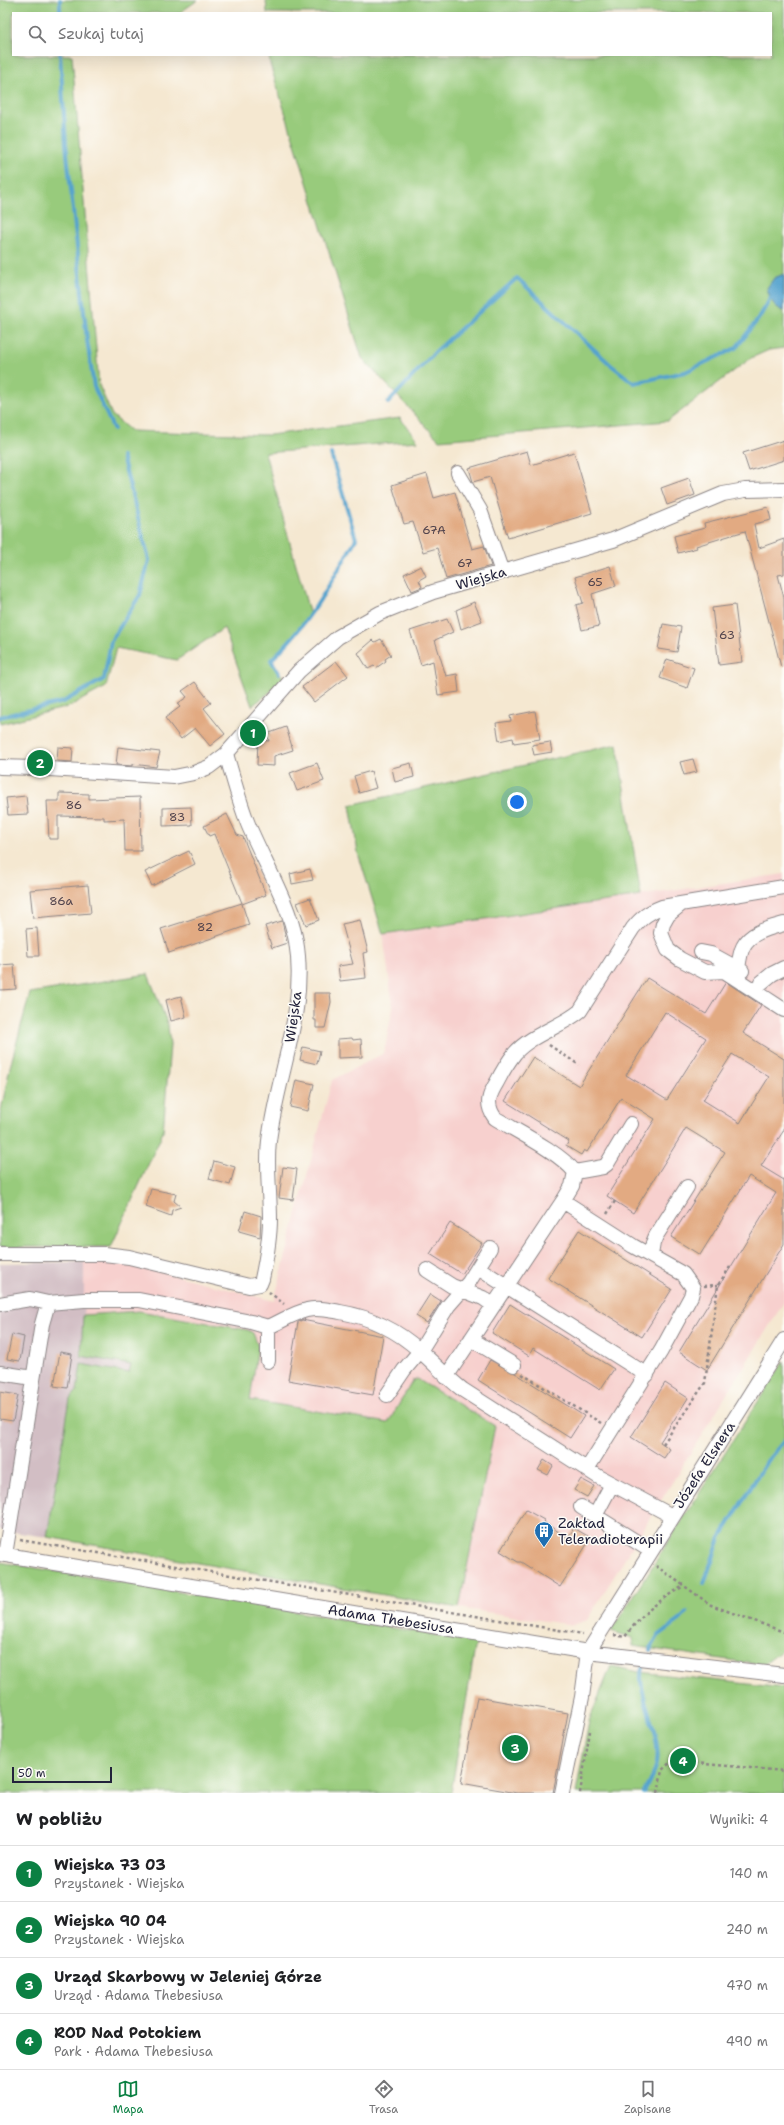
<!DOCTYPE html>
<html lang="pl">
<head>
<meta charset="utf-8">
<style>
  body { margin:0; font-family:"Shantell Sans",sans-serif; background:#f6f6f6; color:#202124 }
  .scale { position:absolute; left:12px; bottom:10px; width:100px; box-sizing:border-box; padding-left:4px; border:2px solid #22223b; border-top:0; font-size:11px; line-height:14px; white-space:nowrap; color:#22223b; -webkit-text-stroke:3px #fdfcf7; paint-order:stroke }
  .you { position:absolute; left:517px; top:802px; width:14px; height:14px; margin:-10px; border:3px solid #fff; border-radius:50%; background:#1a73e8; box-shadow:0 0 0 6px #1a73e833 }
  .badge { display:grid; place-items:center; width:26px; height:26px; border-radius:50%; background:#0b8043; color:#fff; font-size:13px; font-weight:700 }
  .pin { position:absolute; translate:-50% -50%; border:2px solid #fff; box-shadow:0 1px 4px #0006 }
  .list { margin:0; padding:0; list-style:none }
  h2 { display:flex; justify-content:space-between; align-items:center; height:52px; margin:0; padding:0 16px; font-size:17px }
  h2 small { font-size:13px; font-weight:400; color:#757577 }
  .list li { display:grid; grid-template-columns:26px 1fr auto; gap:12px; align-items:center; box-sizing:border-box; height:56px; padding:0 16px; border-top:1px solid #e0e0e0 }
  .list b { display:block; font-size:15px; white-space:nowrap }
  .list p { margin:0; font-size:13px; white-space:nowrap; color:#757577 }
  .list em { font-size:13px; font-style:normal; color:#757577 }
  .icon { flex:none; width:22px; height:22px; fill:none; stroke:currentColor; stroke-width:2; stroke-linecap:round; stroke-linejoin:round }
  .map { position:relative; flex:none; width:784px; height:1793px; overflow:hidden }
  .search { position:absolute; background:#fff; box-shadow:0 4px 16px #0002; left:12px; right:12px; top:12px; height:44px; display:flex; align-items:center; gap:10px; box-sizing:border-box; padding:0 14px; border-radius:0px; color:#757577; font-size:15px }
  .sheet { height:276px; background:#fff }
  nav { display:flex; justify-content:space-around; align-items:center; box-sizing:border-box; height:56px; border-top:1px solid #e0e0e0; background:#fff; font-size:11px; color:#757577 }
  nav a { display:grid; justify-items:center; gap:2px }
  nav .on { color:#0b8043 }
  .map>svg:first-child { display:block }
</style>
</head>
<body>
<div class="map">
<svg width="784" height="1793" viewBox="0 0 784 1793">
  <rect width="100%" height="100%" fill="#fdfcf7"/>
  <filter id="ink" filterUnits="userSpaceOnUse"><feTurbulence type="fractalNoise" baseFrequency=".025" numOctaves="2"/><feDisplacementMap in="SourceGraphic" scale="8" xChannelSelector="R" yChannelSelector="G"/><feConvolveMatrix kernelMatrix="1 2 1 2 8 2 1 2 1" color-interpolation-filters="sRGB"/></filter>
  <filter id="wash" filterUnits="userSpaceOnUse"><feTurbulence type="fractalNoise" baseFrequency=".012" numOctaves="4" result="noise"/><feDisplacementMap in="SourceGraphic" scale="16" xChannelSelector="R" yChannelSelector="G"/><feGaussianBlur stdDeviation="0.9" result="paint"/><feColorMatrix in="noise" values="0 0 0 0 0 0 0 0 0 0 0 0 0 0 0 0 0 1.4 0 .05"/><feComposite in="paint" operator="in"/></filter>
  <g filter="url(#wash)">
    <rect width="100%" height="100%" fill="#f5e8d1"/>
    <path fill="#f7d0ce" d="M784,874v428l-197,318 -15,5 -113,-17 36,-182 -82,-46 -25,43 -139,-23 9,-54 -5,-13 -5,-3 -75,-14 -90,-1 1,-53 36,-1 154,40 58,-221 52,-27 9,-46 -10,-73z"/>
    <path fill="#d2bec4" d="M84,1262v38l-3,56 50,8 -1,9 -49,-9 -4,27 -7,8 -23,138 -47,-7v-267z"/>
    <path fill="#98cb7b" stroke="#5d765b" d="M0,0h198l-19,13h-166v42h59l27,330 13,30 19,16 139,4 130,-17 18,23 -153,12 45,162 -18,25 -20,20 7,13 5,4 -9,11 -23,18 -28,-78 -47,32 -61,-12 -10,39 -38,20 -68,17z
      M266,0h518v348l-15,2 -18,8 -83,63 -229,19 -77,-82 -92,-294 -1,-9h502v-42h-504z
      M617,744l24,152 -258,38 -25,-81 -8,-48z
      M148,974l20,51 2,20 -7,87 -52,115h-111v-132l10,-48 20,-74z
      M139,1311l109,19 5,3 5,13 -8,54 138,23 25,-43 4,-1 78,47 -36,182 -412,-71 23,-138 7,-8 4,-27 48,9 2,-8 -50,-9 2,-41z
      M784,1361v288l-21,16 -130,-19v-8l-22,-7z
      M0,1562l476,80 -25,151h-451z
      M611,1666l28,6 145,16v105h-208l13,-72z"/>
    <path fill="#55a3ce" stroke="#3c6284" d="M784,274v37c-11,-4 -14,-12 -17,-23l7,-10z"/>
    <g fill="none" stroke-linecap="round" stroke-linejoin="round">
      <path stroke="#55a3ce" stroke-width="4" d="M60,13v-13
        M60,55l6,89 21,196 7,47 20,43
        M388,403l47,-51 82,-74 94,87 23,18 51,-11 51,-24 23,-30 11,-19h14
        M279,673l-8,-13c37,-34 60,-78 85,-121l-25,-85
        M0,717l63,-15 41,-23 7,-38 29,-46 9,-35 -27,-104
        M704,1583l16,-45 47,-77 17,-20
        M650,1650l8,-14 22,-16 7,-8
        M643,1665c-10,23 19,67 14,97 -1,10 -9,21 -13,31"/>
    </g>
    <g id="blocks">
      <path fill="#e2aa82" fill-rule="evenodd" d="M784,440v20l-35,11 -6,-18z
        M527,451l4,14 43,-13 18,61 -84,25 -18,-61 -17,5 -4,-14z
        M427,474l7,24 21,-6 17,57 12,-3 7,20 -45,13 -9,-31 -14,4 -10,-30 -9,2 -12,-39z
        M689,478l6,17 -28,10 -6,-17z
        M768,507l3,13 -17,4 5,24 25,-9v35l-6,1 6,23v68l-3,1 -36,-136 -49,15 1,2 -19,5 -4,-17 31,-8 -1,-5z
        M421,566l5,10 -7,4 3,7 -10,4 -8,-17z
        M610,566l6,20 -24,8 7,32 -17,4 -6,-25 7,-2 -8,-26z
        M474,602l8,19 -21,8 -5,-19z
        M735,605l7,57 -23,3 -7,-57z
        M447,619l6,13 -18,8 11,36 11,-2 2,18 -21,3 -5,-34 -12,4 -11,-34z
        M663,624l18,3 -4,25 -19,-3z
        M381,639l10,16 -6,4 1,2 -10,7 -2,-2 -6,3 -10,-16 15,-13 2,2z
        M667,659l27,9 -7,20 -27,-10z
        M336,661l12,15 -34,26 -12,-15z
        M195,682l16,21 -7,5 21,26 -15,12 -15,-18 -14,11 -16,-21 15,-11 -3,-3 10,-7 -5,-6z
        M535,711l5,28 -26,4 -1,-5 -14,3 -3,-18 15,-2 -1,-5z
        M286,727l7,23 -19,6v10l-17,-1 1,-25 11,1 -2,-7z
        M550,742l2,10 -18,3 -2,-10z
        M58,747l15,1 -1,14 -15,-1z
        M118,747l42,5 -4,15 -23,-3v2l-17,-1z
        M693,759l4,13 -13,3 -4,-13z
        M317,763l7,18 -27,10 -7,-18z
        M411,763l3,14 -19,5 -3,-14z
        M371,771l5,17 -17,5 -5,-17z
        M59,793l30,1v5l51,-2 1,54h-16l-1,-32 -20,1v-3l-46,-1v23h-9l-2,-38h12z
        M26,796l2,18 -20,1 -2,-17z
        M191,807l1,18 -29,1v-18z
        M227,814l10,21 6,2 23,58 -24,9 7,21 -80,28 -8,-24 81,-26 -28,-69 -5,2 -5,-10z
        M189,851l6,13 -43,22 -7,-14z
        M310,869l3,11 -21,4 -2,-10z
        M88,885l3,28 -58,5 -3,-28z
        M310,898l9,22 -13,5 -9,-22z
        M360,920l8,32 -5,1 3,25 -26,3 -2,-15 15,-2 -11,-40z
        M282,921l5,22 -15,5 -7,-22z
        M37,928l2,28h-11l-2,-27z
        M14,964l2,25 -16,1v-25z
        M647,978l59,36 20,-32 35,23 -18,28 41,26v71l-23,36 23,14v64l-77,126 -28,-18 97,-159 -27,-17 -49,79 -29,-18 54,-85 -39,-24 -53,85 -26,-17 48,-77 -34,-21 -34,54 -3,-2 -3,5 -15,-9 3,-5 -64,-40 28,-44 46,29zM665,1012l41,26 -39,62 -41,-25zM732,1054l37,23 -29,46 -37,-23z
        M314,993h16l1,9 -6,26h-9v-8h-2z
        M181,996l5,21 -15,4 -5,-21z
        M352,1038l1,2 8,-1 1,18 -24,1v-19z
        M303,1047l17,4 -3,13 -17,-4z
        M296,1080l18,4 -6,27 -18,-4z
        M214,1161l21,6 -5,18 -21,-6z
        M283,1167l14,2 -4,31 -14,-2z
        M151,1189l25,5 -2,7 7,6 -9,3 -1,6 -25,-9z
        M245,1211l16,5 -1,21 -21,-6z
        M450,1223l32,20 -20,31 -32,-20z
        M579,1230l93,59 -30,48 -94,-59z
        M430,1294l11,7 -14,22 -11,-7z
        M510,1304l104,65 -14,21 -67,-42 -4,8 -37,-23z
        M302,1320l81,16 -10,59 -85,-15 10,-58z
        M12,1334l12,3 -4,24 -13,-2z
        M60,1352l12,2 -5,34 -13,-2z
        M490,1360l25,13 69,43 -14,22 -92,-58z
        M665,1383l23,15 -28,44 10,7 -6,9 -33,-21z
        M0,1392l18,3 -5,26 -13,-2z
        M544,1460l9,6 -5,9 -10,-5z
        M581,1479l13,7 -7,11 -13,-7z
        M526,1510l18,10 1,3 23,15 6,-10 17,10 -31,49 -39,-25h-3l-18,-11z
        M477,1697l91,16 -15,80h-36l-56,-10z"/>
    </g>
  </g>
  <g filter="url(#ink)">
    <use href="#blocks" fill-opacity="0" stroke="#8c8586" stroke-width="1"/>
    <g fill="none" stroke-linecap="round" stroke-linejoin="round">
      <g stroke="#8c8586" stroke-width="16">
        <path id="minor" d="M458,473l22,37 22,62
          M0,767l34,1 140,9 20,-4 15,-6 17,-13 73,-83 39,-34 42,-24 53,-21 180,-52 110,-46 22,-4 39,-1
          M680,905l-12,10 -5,9 -2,9 7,17 12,9 25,13 19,-1 60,39
          M701,952l10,2 31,17
          M738,969c1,-7 2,-16 5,-22 7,-15 27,-19 41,-23
          M761,983l11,-9 12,-6
          M575,1172l28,-5 4,-3 24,-40
          M563,1201l70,45 50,28 10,14 -2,8 -30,55 -74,118
          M0,1254h104l25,3 120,29 11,-2 2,-5c4,-19 8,-40 8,-60 0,-26 -4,-52 -1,-78 8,-66 39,-133 27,-200 -7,-38 -33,-81 -48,-117 -9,-23 -15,-47 -22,-70
          M651,1255l2,-12 3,-7 31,-49
          M478,1268l169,107
          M427,1270l25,16 31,12 10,7
          M0,1304l30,-5 18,4
          M268,1327v34
          M471,1339l43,26
          M0,1373l33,5
          M446,1377l117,-176 9,-15 3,-14c-16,-20 -57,-40 -80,-54 -10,-14 -6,-23 2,-36 5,-10 11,-20 18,-29 17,-19 46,-26 65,-42l53,-83c9,-11 16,-16 29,-21l122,-20
          M387,1395l17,-25 16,-19 28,-45 21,-24 21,-34
          M581,1507l70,44
          M595,1516l17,-32
          M0,1554l588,98 196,23
          M5,1555l37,-231 6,-21 36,-3h55l112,22 17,5c13,-5 25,-14 39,-17 10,-3 22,0 33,2 30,5 57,18 80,39 15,13 27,27 43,39l136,87 73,39
          M562,1793l20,-96 6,-45 196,-312"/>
      </g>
      <path stroke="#8c8586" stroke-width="2.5" stroke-dasharray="3 3" stroke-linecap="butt" d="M549,1045l30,20
        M607,1214l8,-13
        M704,1286l14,-1
        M269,1292l15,12
        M522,1374l79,49
        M663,1444l42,-61 13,-98 12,-18
        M20,1540l563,94
        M656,1566l55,39 73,27
        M614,1635l11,2c15,-22 35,-38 59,-51
        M580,1793l10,-62
        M658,1793l4,-23 10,-9 112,10"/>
      <use href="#minor" stroke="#fff" stroke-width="14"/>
    </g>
  </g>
  <defs>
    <g id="building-pin" transform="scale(1)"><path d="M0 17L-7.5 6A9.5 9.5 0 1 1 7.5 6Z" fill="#1f6fb2" stroke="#fdfcf7"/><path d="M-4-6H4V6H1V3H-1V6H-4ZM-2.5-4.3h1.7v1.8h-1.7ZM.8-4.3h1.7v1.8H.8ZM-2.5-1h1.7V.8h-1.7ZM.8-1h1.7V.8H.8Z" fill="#fff"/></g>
  </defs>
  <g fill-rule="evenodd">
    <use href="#building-pin" x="544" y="1531"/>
  </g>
  <g text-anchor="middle" stroke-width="3" stroke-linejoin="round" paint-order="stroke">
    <g font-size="12" fill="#52444d">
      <text x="434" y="534">67A</text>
      <text x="465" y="567">67</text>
      <text x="595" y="586">65</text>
      <text x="727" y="639">63</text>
      <text x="74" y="809">86</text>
      <text x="177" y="821">83</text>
      <text x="61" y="905">86a</text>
      <text x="205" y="931">82</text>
    </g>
    <g font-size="14" fill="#22223b" stroke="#fdfcf7">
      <text transform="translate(481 578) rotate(-16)" y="5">Wiejska</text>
      <text transform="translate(293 1017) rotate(-82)" y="5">Wiejska</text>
      <text transform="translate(704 1465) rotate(-57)" y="5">Józefa Elsnera</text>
      <text transform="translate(391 1619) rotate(9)" y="5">Adama Thebesiusa</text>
    </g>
    <g font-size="14" fill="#22223b" stroke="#fdfcf7" text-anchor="start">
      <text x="558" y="1528">Zakład<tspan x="558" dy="16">Teleradioterapii</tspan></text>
    </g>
  </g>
</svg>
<div class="scale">50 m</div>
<div class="you"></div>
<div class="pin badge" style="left:253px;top:733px">1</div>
<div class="pin badge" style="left:40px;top:763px">2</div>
<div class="pin badge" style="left:515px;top:1748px">3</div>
<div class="pin badge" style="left:683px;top:1761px">4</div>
<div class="search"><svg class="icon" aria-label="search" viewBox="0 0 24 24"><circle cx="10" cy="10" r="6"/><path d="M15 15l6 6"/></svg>Szukaj tutaj</div>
</div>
<section class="sheet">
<h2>W pobliżu<small>Wyniki: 4</small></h2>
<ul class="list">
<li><span class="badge">1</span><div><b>Wiejska 73 03</b><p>Przystanek · Wiejska</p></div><em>140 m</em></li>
<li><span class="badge">2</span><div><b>Wiejska 90 04</b><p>Przystanek · Wiejska</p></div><em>240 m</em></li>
<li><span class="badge">3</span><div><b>Urząd Skarbowy w Jeleniej Górze</b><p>Urząd · Adama Thebesiusa</p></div><em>470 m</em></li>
<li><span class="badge">4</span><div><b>ROD Nad Potokiem</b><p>Park · Adama Thebesiusa</p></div><em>490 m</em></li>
</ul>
</section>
<nav>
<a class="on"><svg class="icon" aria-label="map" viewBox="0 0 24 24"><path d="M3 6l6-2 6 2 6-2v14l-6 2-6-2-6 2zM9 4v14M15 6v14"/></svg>Mapa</a>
<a><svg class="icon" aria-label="directions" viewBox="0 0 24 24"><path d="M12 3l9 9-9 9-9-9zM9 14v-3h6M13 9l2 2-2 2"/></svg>Trasa</a>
<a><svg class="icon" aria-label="saved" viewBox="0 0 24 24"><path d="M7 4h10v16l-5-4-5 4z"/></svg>Zapisane</a>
</nav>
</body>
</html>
